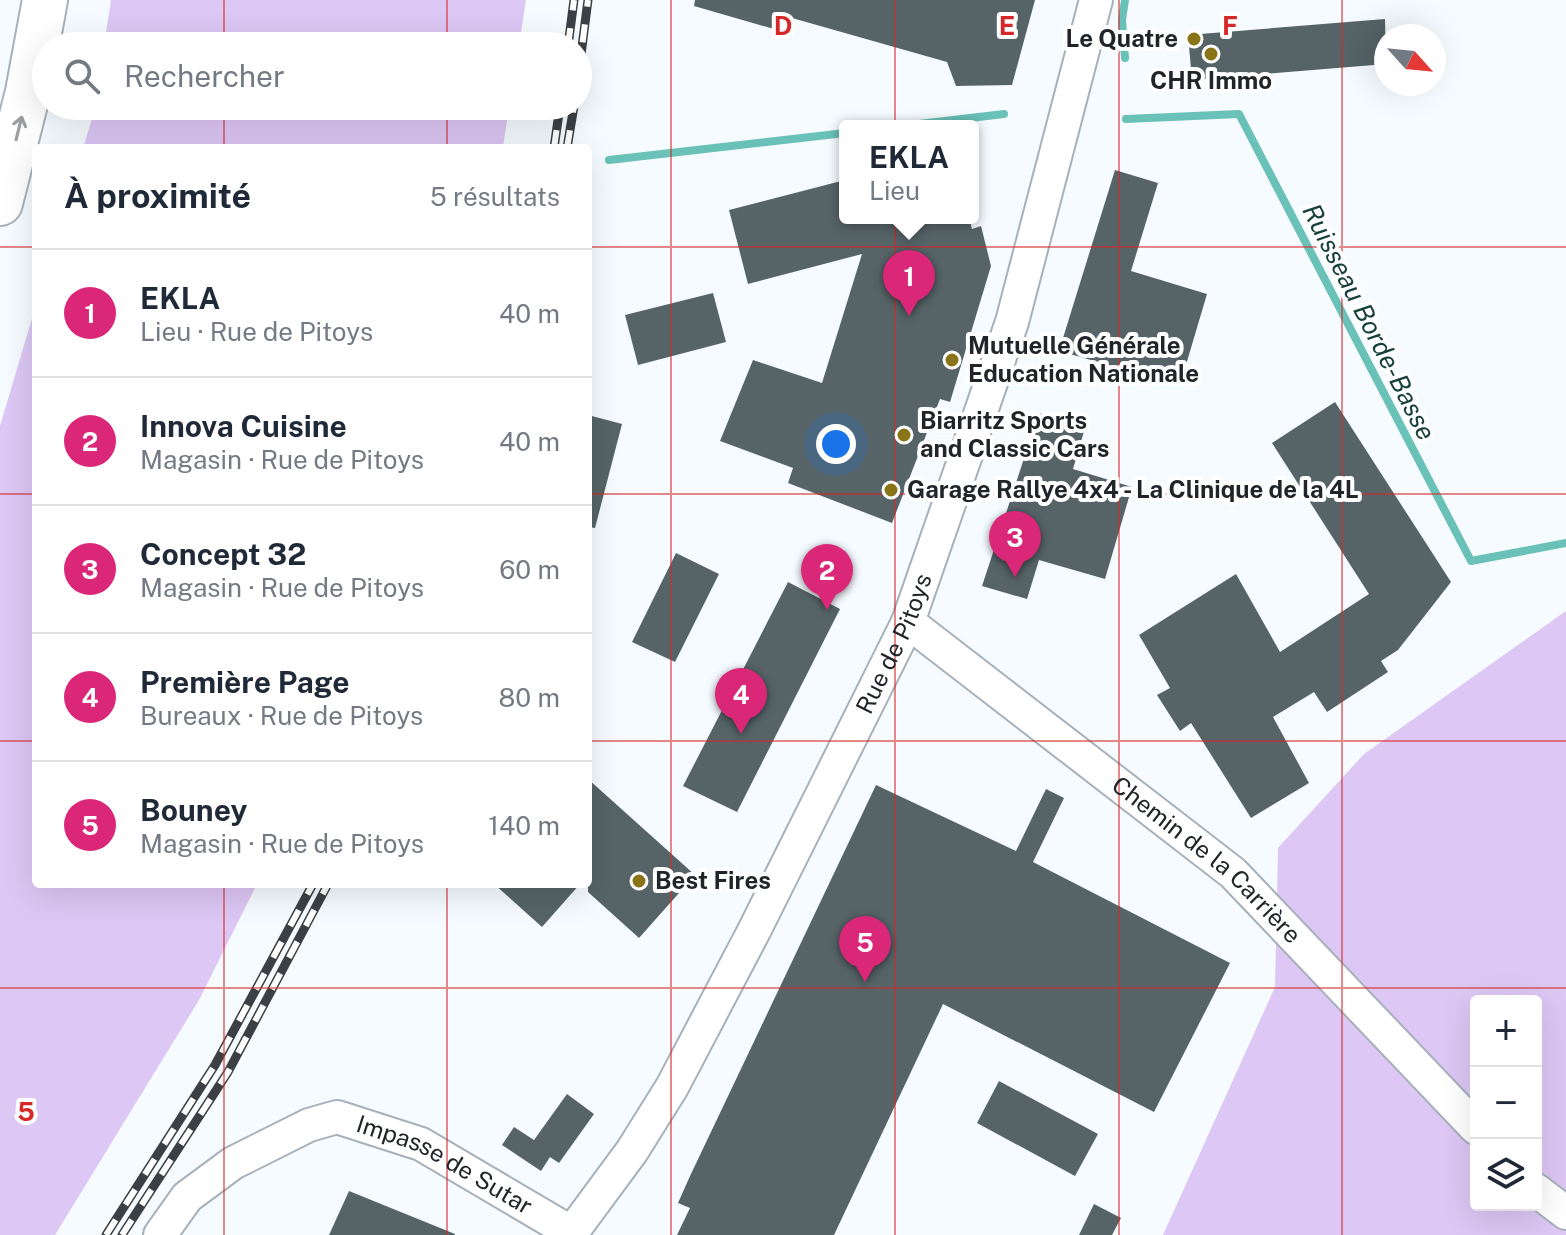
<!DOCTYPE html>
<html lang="fr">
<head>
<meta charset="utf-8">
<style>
  body { margin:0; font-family:"Public Sans",sans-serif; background:#f2f2f3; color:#1f2937 }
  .controls { position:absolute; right:24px; bottom:24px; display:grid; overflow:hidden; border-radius:8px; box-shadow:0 8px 32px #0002 }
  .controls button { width:72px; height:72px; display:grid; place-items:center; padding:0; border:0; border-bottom:2px solid #e0e1e3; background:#fff; color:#1f2937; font:40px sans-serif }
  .compass { position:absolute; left:1374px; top:24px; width:72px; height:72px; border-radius:50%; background:#fff; box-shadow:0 8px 32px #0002; rotate:117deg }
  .you { position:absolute; left:836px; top:444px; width:28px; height:28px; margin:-20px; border:6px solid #fff; border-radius:50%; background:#1a73e8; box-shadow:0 0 0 12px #1a73e833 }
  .badge { display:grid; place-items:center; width:52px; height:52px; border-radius:50%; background:#db2777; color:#fff; font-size:26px; font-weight:700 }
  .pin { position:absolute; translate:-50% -66px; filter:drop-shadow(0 2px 4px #0008) }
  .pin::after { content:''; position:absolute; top:42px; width:28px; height:24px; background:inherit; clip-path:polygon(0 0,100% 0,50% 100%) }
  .popup { position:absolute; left:839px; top:120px; width:140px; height:104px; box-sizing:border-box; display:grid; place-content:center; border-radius:8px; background:#fff; filter:drop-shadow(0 2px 6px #0005); font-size:26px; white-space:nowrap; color:#747a83 }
  .popup b { font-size:30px; color:#1f2937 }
  .popup::after { content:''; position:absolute; left:50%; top:100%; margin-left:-16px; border:16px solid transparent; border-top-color:#fff }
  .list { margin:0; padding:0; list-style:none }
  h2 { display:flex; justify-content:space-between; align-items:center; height:104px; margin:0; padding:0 32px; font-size:34px }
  h2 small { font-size:26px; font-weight:400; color:#747a83 }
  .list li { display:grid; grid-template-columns:52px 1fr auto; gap:24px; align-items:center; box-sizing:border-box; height:128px; padding:0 32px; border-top:2px solid #e0e1e3 }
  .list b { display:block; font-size:30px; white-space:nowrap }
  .list p { margin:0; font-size:26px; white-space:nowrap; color:#747a83 }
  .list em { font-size:26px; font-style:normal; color:#747a83 }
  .icon { flex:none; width:44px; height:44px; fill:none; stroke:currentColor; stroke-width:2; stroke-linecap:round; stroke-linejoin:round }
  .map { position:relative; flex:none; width:1566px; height:1235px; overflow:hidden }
  .search { position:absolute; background:#fff; box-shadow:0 8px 32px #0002; left:32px; top:32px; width:560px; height:88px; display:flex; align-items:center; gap:20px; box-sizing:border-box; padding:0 28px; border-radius:44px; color:#747a83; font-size:30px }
  .panel { position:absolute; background:#fff; box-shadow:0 8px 32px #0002; left:32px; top:144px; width:560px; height:744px; border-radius:8px }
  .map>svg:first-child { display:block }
</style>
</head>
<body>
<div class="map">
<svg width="1566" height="1235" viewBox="0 0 1566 1235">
  <rect width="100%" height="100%" fill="#f6fbff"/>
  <path fill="#ddc7f5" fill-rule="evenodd" d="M111,0h415l-7,46h-415z
    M96,106h413l-6,42h-420z
    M36,305v579h221l-58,116 -144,235h-55v-809z
    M1566,611v624h-403l112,-248 3,-139 86,-94zM1476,1001h60v204h-60z"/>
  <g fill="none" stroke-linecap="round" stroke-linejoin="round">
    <path stroke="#69c1b7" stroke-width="8" d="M1125,58l-3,-38 3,-20
      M1126,119l113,-5 232,447 95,-18
      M902,126l102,-12
      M609,160l236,-27"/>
  </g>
  <path fill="#566468" d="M695,0h340l-23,85 -56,1 -9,-24 -169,-48 -4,15 -80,-23z
    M1385,19l1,45 -194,16 -4,-45z
    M1115,170l43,13 -27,88 76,23 -27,91 -121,-34z
    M845,180v38h124l3,11 9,-3 10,40 -41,136 -10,-3 -48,124 -104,-40 5,-15 -73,-27 33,-81 69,23 40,-129 -114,30 -19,-74z
    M713,293l13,49 -88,23 -13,-50z
    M1335,402l116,180 -53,68 -17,11 7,11 -61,40 -13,-20 -41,25 36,66 -58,35 -60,-95 -11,8 -23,-36 13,-7 -31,-53 97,-61 44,78 89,-58 -97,-151z
    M1039,413l46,15 -12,41 59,18 -27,92 -66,-19 -12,39 -45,-13z
    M588,415l34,9 -27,104 -7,-1z
    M676,553l43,21 -44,88 -43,-20z
    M788,582l52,27 -103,203 -54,-26z
    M588,779l107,96 -56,63 -51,-46z
    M876,785l140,66 30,-62 18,9 -31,64 197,101 -76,149 -211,-108 -109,231h-157l13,-27 -12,-5 12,-27z
    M494,884h86l-38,43z
    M999,1081l99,53 -23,42 -98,-53z
    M567,1094l27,20 -35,49 -9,-6 -9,14 -39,-26 12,-18 20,13z
    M349,1191l106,43v1h-126z
    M1094,1204l27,14 -9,17h-33z"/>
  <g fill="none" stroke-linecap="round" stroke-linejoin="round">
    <g stroke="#a6b1ba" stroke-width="36">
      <g id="minor">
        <path id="s1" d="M908,622l325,251 243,255"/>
        <path d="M1536,1190l30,23"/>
        <path id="s2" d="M160,1235l27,-38 46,-34 76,-38 28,-8 84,27 151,89"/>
        <path id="s3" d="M570,1235l62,-84 40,-64 83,-158 153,-307 104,-300 84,-322"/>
      </g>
    </g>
    <g stroke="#a6b1ba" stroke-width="48">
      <path id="highway" d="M0,203l28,-111 17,-92"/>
    </g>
    <use href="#minor" stroke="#fff" stroke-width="32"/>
    <use href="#highway" stroke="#fff" stroke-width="44"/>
    <g stroke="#3c4044" stroke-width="9">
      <path id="rail" d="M568,46l6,-46
        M578,78l10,-78
        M554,148l6,-42
        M567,148l7,-42
        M106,1235l109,-170 98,-181
        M122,1235l106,-163 100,-188"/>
    </g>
    <use href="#rail" stroke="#fff" stroke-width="6" stroke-dasharray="18" stroke-linecap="butt"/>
  </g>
  <defs><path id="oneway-shaft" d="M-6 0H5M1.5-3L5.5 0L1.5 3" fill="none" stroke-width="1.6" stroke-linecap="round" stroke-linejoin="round" transform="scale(2)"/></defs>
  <use stroke="#9b9d9f" href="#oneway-shaft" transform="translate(19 128) rotate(-76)"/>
  <path fill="none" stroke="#d62828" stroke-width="2" stroke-opacity="0.55" d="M224,0v46M447,0v46M671,0v1235M895,0v1235M1119,0v1235M1342,0v1235M224,106v42M447,106v42M0,247h36M588,247h978M0,494h36M588,494h978M0,741h36M588,741h978M224,884v351M447,884v351M0,988h1566"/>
  <g fill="#897418" stroke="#fff" stroke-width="3">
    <circle cx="1194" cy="39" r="8"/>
    <circle cx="1211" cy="54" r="8"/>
    <circle cx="952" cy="360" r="8"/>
    <circle cx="904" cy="435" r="8"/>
    <circle cx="891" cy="490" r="8"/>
    <circle cx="639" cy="881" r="8"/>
  </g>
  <g text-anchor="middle" stroke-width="8" stroke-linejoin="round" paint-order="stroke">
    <g font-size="24" font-weight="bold" fill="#212529" stroke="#fff" text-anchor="start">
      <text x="1178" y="47" text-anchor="end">Le Quatre</text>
      <text x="1211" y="89" text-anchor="middle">CHR Immo</text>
      <text x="968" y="354">Mutuelle Générale<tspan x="968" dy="28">Education Nationale</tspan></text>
      <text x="920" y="429">Biarritz Sports<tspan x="920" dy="28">and Classic Cars</tspan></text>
      <text x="907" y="498">Garage Rallye 4x4 - La Clinique de la 4L</text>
      <text x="655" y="889">Best Fires</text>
    </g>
    <g font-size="24" fill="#212529" stroke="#fff">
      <text dy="8" stroke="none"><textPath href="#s3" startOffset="676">Rue de Pitoys</textPath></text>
      <text dy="8" stroke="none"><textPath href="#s1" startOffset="382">Chemin de la Carrière</textPath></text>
      <text dy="8" stroke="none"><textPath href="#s2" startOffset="336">Impasse de Sutar</textPath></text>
    </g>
    <g font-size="26" font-style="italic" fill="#17403c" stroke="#fff">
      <text transform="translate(1369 322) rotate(63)" y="9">Ruisseau Borde-Basse</text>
    </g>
  </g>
  <g font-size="26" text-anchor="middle" font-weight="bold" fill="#d62828" stroke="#fff" stroke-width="8" stroke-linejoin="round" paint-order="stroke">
    <text x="783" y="35">D</text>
    <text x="1007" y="35">E</text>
    <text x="1230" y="35">F</text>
    <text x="26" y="1121">5</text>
  </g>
</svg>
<div class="controls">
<button>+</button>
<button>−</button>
<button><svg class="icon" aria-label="layers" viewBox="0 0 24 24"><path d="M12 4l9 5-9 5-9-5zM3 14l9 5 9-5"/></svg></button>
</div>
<svg class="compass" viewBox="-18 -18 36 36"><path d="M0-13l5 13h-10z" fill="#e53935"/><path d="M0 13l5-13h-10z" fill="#747a83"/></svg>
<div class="you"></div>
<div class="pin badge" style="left:909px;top:316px">1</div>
<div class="popup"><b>EKLA</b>Lieu</div>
<div class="pin badge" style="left:827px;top:610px">2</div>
<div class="pin badge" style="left:1015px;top:577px">3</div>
<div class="pin badge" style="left:741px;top:734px">4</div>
<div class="pin badge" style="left:865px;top:982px">5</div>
<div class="search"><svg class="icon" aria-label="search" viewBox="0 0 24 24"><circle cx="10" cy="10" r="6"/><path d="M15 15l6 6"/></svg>Rechercher</div>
<section class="panel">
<h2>À proximité<small>5 résultats</small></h2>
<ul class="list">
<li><span class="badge">1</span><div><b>EKLA</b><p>Lieu · Rue de Pitoys</p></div><em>40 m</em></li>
<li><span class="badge">2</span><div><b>Innova Cuisine</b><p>Magasin · Rue de Pitoys</p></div><em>40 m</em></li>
<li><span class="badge">3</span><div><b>Concept 32</b><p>Magasin · Rue de Pitoys</p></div><em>60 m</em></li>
<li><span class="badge">4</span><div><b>Première Page</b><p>Bureaux · Rue de Pitoys</p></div><em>80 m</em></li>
<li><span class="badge">5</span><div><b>Bouney</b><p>Magasin · Rue de Pitoys</p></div><em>140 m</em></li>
</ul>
</section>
</div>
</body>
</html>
